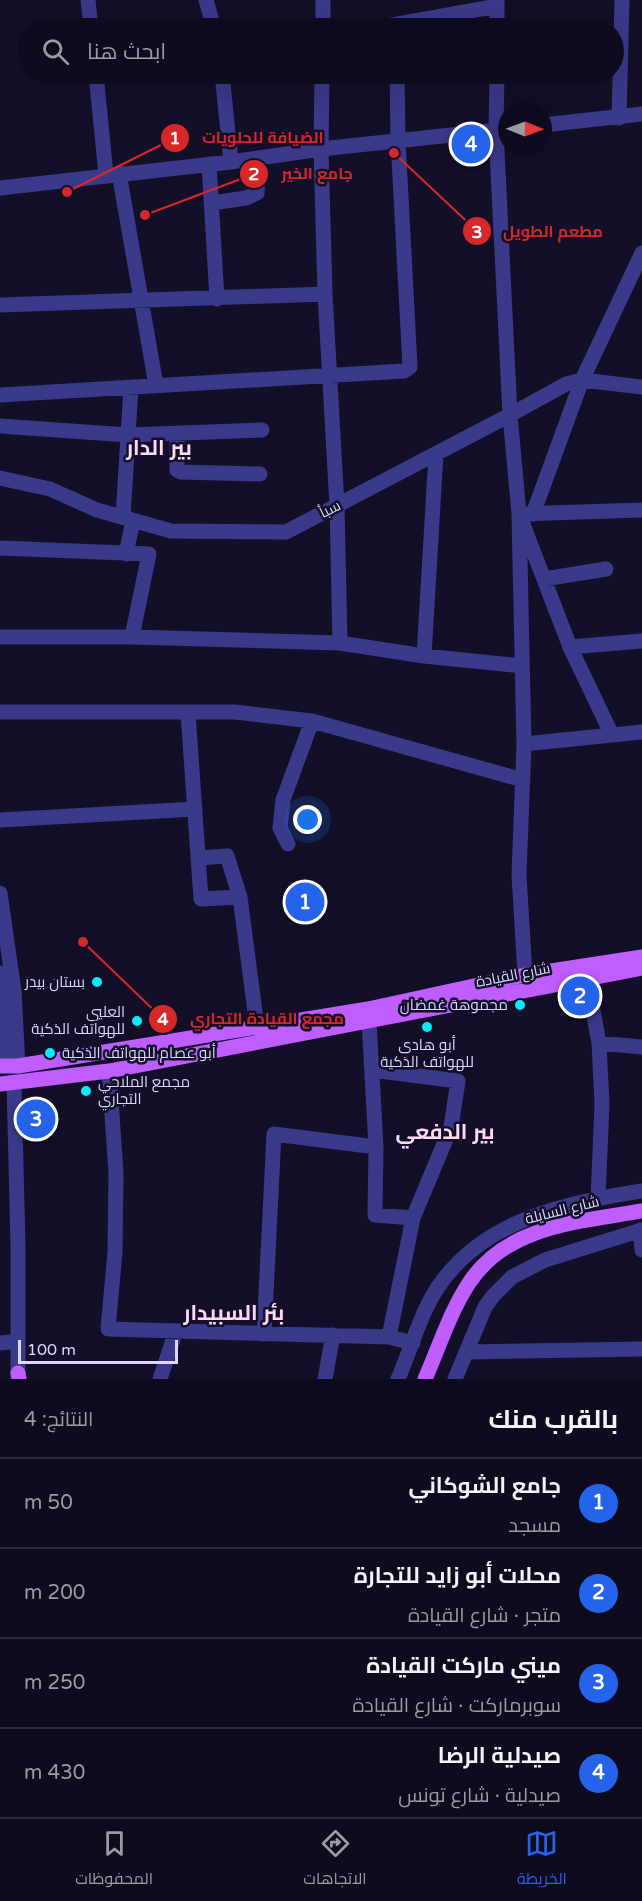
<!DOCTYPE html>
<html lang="ar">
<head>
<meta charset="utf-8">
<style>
  body { margin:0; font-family:"Varela Round",Cairo,sans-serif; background:#1c192c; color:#f1f3f6; direction:rtl }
  .compass { position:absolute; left:498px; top:102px; width:54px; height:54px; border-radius:50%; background:#0e0b1f; box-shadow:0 6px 24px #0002; rotate:91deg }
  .scale { position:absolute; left:18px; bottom:15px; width:160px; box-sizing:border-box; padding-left:6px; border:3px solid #dbd7ff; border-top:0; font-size:16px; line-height:21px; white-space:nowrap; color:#dbd7ff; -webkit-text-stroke:4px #130f29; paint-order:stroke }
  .you { position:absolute; left:308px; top:820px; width:21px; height:21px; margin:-15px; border:4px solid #fff; border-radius:50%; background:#1a73e8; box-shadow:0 0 0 9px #1a73e833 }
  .badge { display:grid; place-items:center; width:39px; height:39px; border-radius:50%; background:#2563eb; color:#fff; font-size:20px; font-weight:700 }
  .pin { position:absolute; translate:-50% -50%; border:3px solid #fff; box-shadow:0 2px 6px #0006 }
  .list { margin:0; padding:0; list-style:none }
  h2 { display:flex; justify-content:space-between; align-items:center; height:78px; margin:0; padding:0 24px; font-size:26px }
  h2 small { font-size:20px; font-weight:400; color:#9b9ba4 }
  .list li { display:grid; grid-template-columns:39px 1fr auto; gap:18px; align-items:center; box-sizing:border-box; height:90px; padding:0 24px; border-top:2px solid #2e2b3d }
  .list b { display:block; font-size:22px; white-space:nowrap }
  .list p { margin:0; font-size:20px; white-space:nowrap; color:#9b9ba4 }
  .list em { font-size:20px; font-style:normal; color:#9b9ba4 }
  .icon { flex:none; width:33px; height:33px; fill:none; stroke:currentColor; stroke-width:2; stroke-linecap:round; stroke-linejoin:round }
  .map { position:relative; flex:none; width:642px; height:1379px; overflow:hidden; direction:ltr }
  .search { position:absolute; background:#0e0b1f; box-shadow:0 6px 24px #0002; left:18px; right:18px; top:18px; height:66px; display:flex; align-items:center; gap:15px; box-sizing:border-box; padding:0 21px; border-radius:33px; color:#9b9ba4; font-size:22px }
  .sheet { height:438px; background:#0e0b1f }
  nav { display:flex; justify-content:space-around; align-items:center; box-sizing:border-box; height:84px; border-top:2px solid #2e2b3d; background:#0e0b1f; font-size:16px; color:#9b9ba4 }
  nav a { display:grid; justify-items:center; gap:3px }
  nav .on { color:#2563eb }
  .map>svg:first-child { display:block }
</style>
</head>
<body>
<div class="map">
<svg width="642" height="1379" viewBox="0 0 642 1379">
  <rect width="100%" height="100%" fill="#130f29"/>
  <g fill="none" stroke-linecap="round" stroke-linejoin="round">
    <path stroke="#3b3989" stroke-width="15" d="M88,0l3,28
      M206,0l8,28
      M497,0v28
      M323,28v-28
      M376,28l121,-22
      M96,74l10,101
      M222,74l9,88
      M322,74l-1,75 4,145 12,212 3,137
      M497,74l-1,56 14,285 9,99 5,230 -5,131 6,100
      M619,118l3,-118
      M543,125l99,-11
      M209,164l8,135
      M119,173l37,212
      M0,188l231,-26 90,-13 186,-20
      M212,203l34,-5 11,-5 2,-35
      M0,305l325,-11
      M0,395l404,-24 6,-4 -12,-227 -1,-66
      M0,426l128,9 134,-5
      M177,433v37l4,2 79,2
      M0,478l50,11 47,21 74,21 115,1 224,-117 56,-31 16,-4 60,7
      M533,514l49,-134 60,-127
      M123,517l8,-130
      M0,548l149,6 -17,83
      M126,554l7,-34
      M544,579l62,-10
      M0,637h132l208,6 84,13 98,10
      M570,647l72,-6
      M424,656l12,-202
      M0,712h235l77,9 211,59
      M188,713l13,186 39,-2
      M612,735l-42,-88 -51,-133 123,-4
      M524,744l118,-12
      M0,820l195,-11
      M288,844l-8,-16 3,-28 29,-79
      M198,858l29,-2 13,41 17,130
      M0,893l14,98 4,75
      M0,973c6,30 9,63 1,93
      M587,978l12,65 3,61 -4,94
      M369,1021l7,126 -1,68 38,3
      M599,1043l43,4
      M372,1070l86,11 -7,46 -38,91 -24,119
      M109,1071l7,102 -1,79 -7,77 281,8 24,6
      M14,1082l4,165v132
      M640,1230l2,20
      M264,1334l10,-200 102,13
      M0,1343l10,-1
      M467,1352l175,-3
      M160,1379l16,-48
      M325,1379l8,-44
      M398,1379c13,-30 22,-65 40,-92 46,-68 128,-84 204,-96
      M455,1379l30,-72 8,-11 19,-19 33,-17 97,-30"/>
    <path stroke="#bf5eff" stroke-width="15" d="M0,1066h18l350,-57 157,-34 117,-18
      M0,1084l109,-13 533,-103
      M18,1373l1,6
      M425,1379c14,-32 25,-67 44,-96 38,-58 111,-61 173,-72"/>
  </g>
  <g fill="#03ebff" stroke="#130f29" stroke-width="2">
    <circle cx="97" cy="982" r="6"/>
    <circle cx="520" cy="1005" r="6"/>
    <circle cx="137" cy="1021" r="6"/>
    <circle cx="427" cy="1027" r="6"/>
    <circle cx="50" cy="1053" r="6"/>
    <circle cx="86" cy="1091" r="6"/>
  </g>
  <g text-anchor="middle" stroke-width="5" stroke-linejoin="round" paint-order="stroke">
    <g font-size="15" fill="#dbd7ff" stroke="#130f29">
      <text transform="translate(330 509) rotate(-27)" y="5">سبأ</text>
      <text transform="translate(513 975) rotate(-11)" y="5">شارع القيادة</text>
      <text transform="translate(562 1210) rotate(-14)" y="5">شارع السايلة</text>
    </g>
    <g font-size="15" fill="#dbd7ff" stroke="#130f29" text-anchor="end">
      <text x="85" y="987">بستان بيدر</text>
      <text x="508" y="1010">مجموهة غمضان</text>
      <text x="125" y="1017">العليي<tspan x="125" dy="17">للهواتف الذكية</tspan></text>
      <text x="427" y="1050" text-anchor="middle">أبو هادي<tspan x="427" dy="17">للهواتف الذكية</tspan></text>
      <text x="62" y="1058" text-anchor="start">أبو عصام للهواتف الذكية</text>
      <text x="98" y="1087" text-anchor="start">مجمع الملاحي<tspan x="98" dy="17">التجاري</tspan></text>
    </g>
    <g font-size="21" font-weight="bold" fill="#ffd9f2" stroke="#130f29">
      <text x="159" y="455">بير الدار</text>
      <text x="445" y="1139">بير الدفعي</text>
      <text x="234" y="1320">بئر السبيدار</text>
    </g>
  </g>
  <path fill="none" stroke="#d62828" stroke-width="2" d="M67 192L175 138M145 215L254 174M394 153L477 231M83 942L163 1019"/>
  <g fill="#d62828" stroke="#130f29" stroke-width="2">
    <circle cx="67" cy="192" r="6"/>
    <circle cx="145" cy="215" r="6"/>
    <circle cx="394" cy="153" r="6"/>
    <circle cx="83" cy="942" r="6"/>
    <circle cx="175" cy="138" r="15"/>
    <circle cx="254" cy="174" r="15"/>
    <circle cx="477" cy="231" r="15"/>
    <circle cx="163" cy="1019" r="15"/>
  </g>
  <g font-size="18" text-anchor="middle" font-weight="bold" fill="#fff">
    <text x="175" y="144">1</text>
    <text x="254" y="180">2</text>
    <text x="477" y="238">3</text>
    <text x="163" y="1025">4</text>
  </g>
  <g font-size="16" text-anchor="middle" font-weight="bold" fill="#d62828" stroke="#130f29" stroke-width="5" stroke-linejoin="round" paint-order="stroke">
    <text x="263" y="143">الضيافة للحلويات</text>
    <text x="317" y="179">جامع الخير</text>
    <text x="553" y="237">مطعم الطويل</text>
    <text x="267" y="1024">مجمع القيادة التجاري</text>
  </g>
</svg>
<svg class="compass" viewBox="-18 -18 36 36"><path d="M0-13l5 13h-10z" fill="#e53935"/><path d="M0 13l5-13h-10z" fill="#9b9ba4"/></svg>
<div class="scale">100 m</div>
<div class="you"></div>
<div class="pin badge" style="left:305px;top:902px">1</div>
<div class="pin badge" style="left:580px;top:996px">2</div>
<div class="pin badge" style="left:36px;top:1119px">3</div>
<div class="pin badge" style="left:471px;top:144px">4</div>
<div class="search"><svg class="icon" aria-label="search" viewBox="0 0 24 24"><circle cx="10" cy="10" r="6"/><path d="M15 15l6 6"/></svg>ابحث هنا</div>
</div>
<section class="sheet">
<h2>بالقرب منك<small>النتائج: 4</small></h2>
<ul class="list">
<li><span class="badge">1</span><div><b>جامع الشوكاني</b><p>مسجد</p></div><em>50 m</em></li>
<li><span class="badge">2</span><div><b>محلات أبو زايد للتجارة</b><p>متجر · شارع القيادة</p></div><em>200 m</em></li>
<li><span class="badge">3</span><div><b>ميني ماركت القيادة</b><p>سوبرماركت · شارع القيادة</p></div><em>250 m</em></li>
<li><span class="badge">4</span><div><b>صيدلية الرضا</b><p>صيدلية · شارع تونس</p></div><em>430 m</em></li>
</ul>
</section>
<nav>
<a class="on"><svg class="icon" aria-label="map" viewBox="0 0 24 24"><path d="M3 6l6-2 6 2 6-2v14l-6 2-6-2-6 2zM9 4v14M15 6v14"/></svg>الخريطة</a>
<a><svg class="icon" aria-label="directions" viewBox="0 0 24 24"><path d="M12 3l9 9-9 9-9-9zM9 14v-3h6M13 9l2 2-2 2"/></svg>الاتجاهات</a>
<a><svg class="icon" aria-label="saved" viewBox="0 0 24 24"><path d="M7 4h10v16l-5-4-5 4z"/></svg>المحفوظات</a>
</nav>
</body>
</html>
